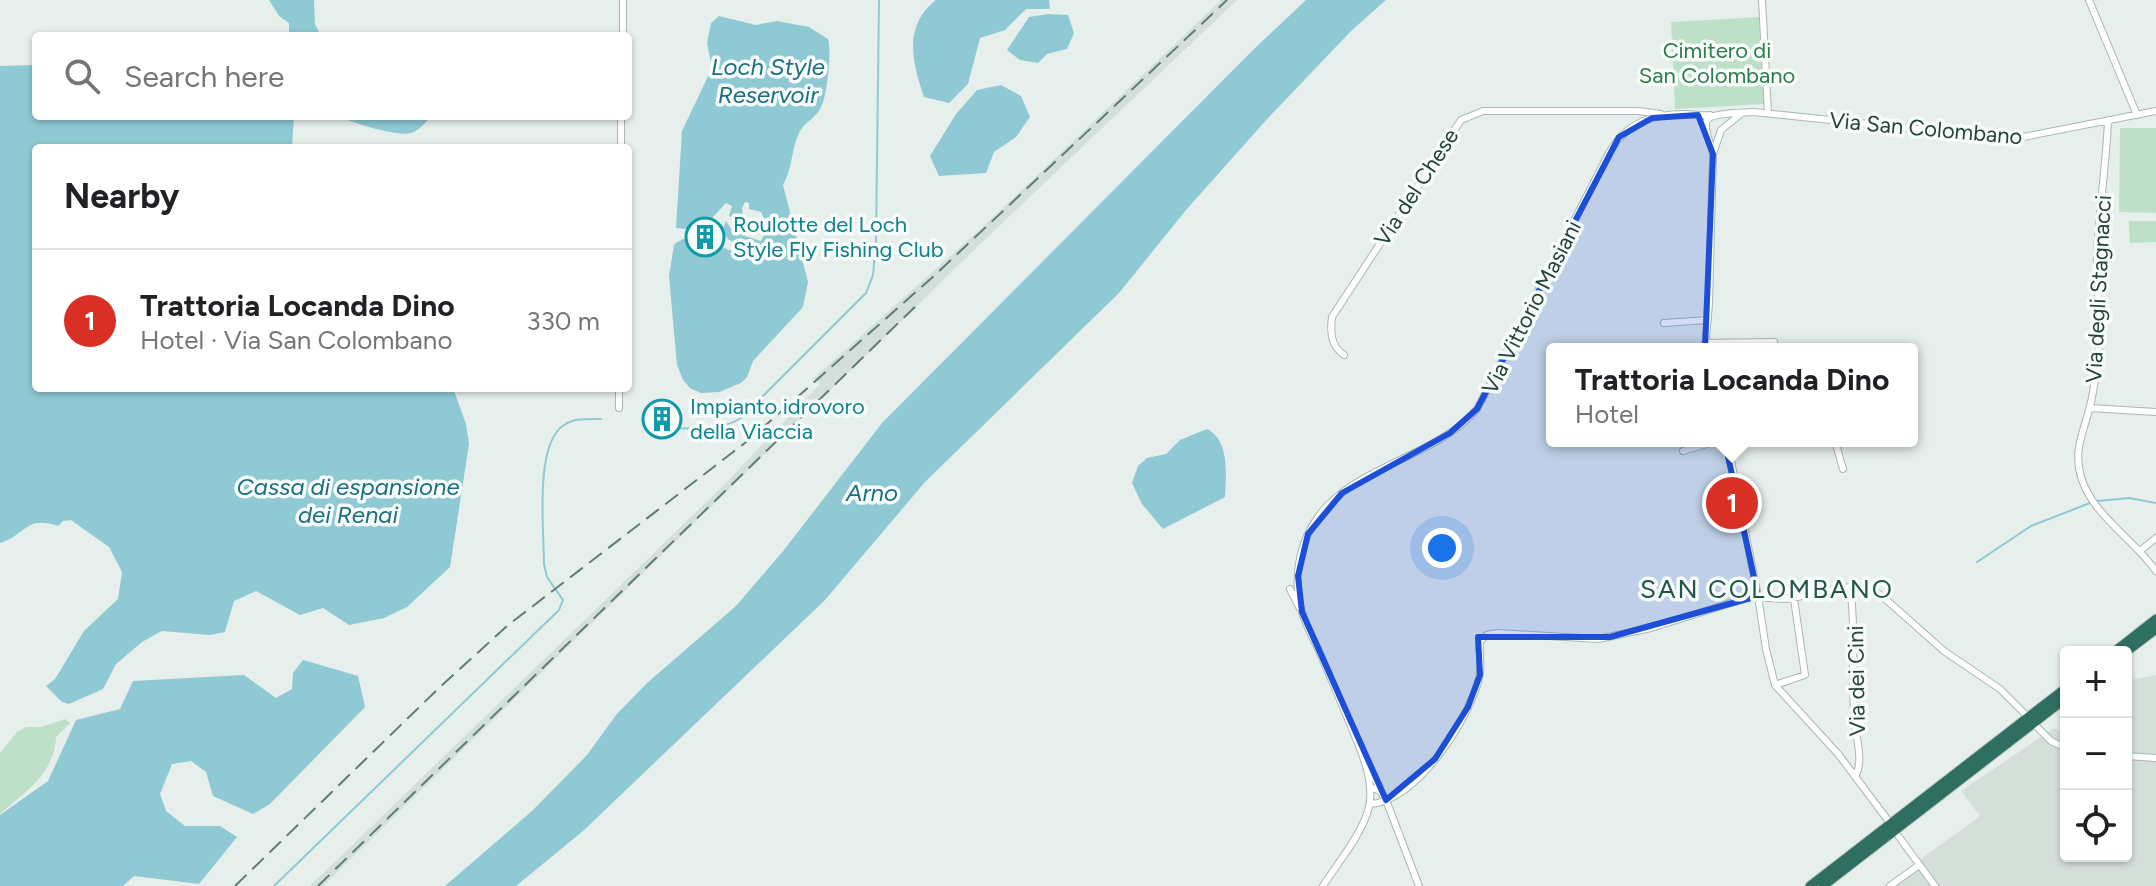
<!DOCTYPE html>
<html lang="en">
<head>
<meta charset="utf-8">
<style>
  body { margin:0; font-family:Figtree,sans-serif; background:#f2f2f2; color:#202124 }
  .controls { position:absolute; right:24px; bottom:24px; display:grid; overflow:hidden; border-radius:8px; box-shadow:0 2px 6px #0004 }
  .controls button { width:72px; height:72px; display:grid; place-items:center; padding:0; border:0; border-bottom:2px solid #e0e0e0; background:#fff; color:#202124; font:40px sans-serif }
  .you { position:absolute; left:1442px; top:548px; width:28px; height:28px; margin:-20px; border:6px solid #fff; border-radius:50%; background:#1a73e8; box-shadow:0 0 0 12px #1a73e833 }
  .badge { display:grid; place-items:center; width:52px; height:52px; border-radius:50%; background:#d93025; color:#fff; font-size:26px; font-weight:700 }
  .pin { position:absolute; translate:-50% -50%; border:4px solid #fff; box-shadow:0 2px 8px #0006 }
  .popup { position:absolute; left:1546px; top:343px; width:372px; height:104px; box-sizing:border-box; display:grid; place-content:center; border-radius:8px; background:#fff; filter:drop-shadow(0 2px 6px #0005); font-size:26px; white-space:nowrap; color:#757577 }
  .popup b { font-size:30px; color:#202124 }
  .popup::after { content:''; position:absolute; left:50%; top:100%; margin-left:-16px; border:16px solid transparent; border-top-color:#fff }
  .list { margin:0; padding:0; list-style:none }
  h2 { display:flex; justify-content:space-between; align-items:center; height:104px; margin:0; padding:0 32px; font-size:34px }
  h2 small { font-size:26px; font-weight:400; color:#757577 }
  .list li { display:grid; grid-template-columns:52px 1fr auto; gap:24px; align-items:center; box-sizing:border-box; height:144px; padding:0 32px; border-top:2px solid #e0e0e0 }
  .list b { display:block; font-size:30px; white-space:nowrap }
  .list p { margin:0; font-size:26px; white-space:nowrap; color:#757577 }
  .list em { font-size:26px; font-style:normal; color:#757577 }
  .icon { flex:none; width:44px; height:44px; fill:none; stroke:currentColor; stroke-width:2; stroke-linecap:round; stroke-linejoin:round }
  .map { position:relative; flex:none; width:2156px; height:886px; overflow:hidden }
  .search { position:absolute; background:#fff; box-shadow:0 2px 6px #0004; left:32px; top:32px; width:600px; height:88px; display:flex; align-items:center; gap:20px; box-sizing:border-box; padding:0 28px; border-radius:8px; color:#757577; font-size:30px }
  .panel { position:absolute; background:#fff; box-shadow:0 2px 6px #0004; left:32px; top:144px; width:600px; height:248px; border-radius:8px }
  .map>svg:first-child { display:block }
</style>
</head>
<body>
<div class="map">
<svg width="2156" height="886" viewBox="0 0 2156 886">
  <rect width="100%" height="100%" fill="#e6efeb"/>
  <path fill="#d4dfda" d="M1221,0h16l-260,247 -654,639h-13l412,-399 98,-103 -6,-6 171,-153z
    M2156,675v211h-272l96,-70 -19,-25 93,-63 12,6v122h60v-175z"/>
  <path fill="#bfe0c8" d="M1759,17l5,87 -89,5 -4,-87z
    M2120,128h36v85l-37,-1z
    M2129,221h27v21l-26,1z
    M65,719l5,4 -14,14c-1,36 -31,55 -56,77v-61l17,-21 9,-5h15z"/>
  <path fill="#8ec9d4" d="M269,0h45l1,24 6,12h-32v-13l-10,-7z
    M936,0h113l1,9h-24l-21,21 -25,8 -12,46 -19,19 -25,-6c-12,-35 -21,-71 12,-97z
    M1306,0h80l-35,31 -83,87 -82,92 -67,83 -194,189 -100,118 -242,231 -67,55h-71l87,-75 55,-56 29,-40 30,-31 90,-78 48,-56 98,-127 370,-372z
    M1048,14l20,1 6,18 -7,16 -20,5 -9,9 -18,-3 -13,-10 22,-33z
    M719,16l37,9 21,-4 32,6 19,12c4,12 -1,57 -7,68 -4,10 -16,15 -21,24 -9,17 -7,37 -17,54l25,97 -5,25 -50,54 -6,16 -6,6 -22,9 -18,1 -11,-5 -7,-8 -6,-15 -8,-89 5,-31c16,-16 42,1 61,7l4,-8 -10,-4 -7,-9 4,-10 5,8 5,1 2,-7 6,2 -2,10 19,6 3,-6 -7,-4 -1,-4 3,-4 8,2 -6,-13 -12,-3v-6l-4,-1 -3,6 2,15 -15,-7 3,-10 -6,-3 -25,27 -25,-2 6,-97 30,-63 -5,-25 4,-20z
    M36,65v51h258l-2,32h-256v240h417l13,36 3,20 -19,123 -43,40 -23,11 -35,7 -26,-17 -23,7 -44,-24 -22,10 -9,31 -15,3 -48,-4 -20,11 -26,22 -13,25 -34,15 -7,-2 -16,-16 9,-7 29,-48 34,-32 4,-27 -13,-25 -38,-27 -8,1 -5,5c-32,-11 -31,8 -58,17v-477z
    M1001,85l20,11 9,21 -14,20 -22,15 -8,21 -47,3 -9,-20 26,-42 21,-24z
    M340,116h91c-6,7 -11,14 -20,17 -13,4 -60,-10 -71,-17z
    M1207,429c23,11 19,47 18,68l-62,32 -21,-25 -10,-21 6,-17 9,-8 19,-4 14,-14z
    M303,660l55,16 7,31 -95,97 -17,10 -40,-18 -7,-24 -15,-11 -19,3 -12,30 6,17 19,15h35l17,11 -38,47 -65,-8 -11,10h-123v-71l48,-34 28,-61 44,-11 13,-28 111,-6 32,23 16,-9 1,-16z"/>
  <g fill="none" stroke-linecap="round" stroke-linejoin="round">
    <path stroke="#8ec9d4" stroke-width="2" d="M644,420l13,7
      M668,428c25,0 51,4 73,-10l125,-125 7,-18 3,-34 3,-241
      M2098,501l31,-3 27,5
      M1977,562l54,-36 59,-23
      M274,886l285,-276 4,-10 -16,-23 -3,-13c0,-33 -10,-120 20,-139 10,-7 25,-6 37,-6"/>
    <g stroke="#a8b8b2" stroke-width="8">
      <path id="minor" d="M1762,0l6,113
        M2089,0l48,115
        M623,36v-36
        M2108,121c-2,45 -9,89 -11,134 -1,30 4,60 2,91 -2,19 -4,41 -9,60 -6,25 -17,44 -9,71 12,39 52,61 75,94
        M621,148v-32
        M1713,154c-2,-9 -9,-24 -7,-32 2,-10 37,-9 48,-10l259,27 143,-28
        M1664,323l44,-3
        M1705,343l69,-1
        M1705,349l4,-45 4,-150 8,-24 21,-17
        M1344,355c-13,-9 -14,-22 -12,-38l129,-197 22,-9h155l23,3
        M619,408v-20
        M2090,408l66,4
        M1727,441l31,155 8,53 9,36 64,70 48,64
        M1835,441l8,28
        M1683,451l34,-10
        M2141,550l15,-12
        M1850,587c7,46 0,92 5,138 2,16 8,36 1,50
        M1290,589l9,18
        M1775,685l30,-10 -11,-76
        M2036,726l15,15 15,7
        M2126,756l30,2
        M1368,765l13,26
        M1370,787l10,4 6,9 33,86
        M1370,804c46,-2 99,-84 109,-126 3,-12 0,-24 1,-37l7,-6 10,-2 101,6 53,-11 99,-31 36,2 64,-12 17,-1 15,10 62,55 56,38 25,25
        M1899,837l36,49
        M1323,886c15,-24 39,-51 46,-79 5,-22 -4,-46 -12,-66 -12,-30 -25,-60 -38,-90 -6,-13 -13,-26 -17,-39 -9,-28 -4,-64 12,-89 36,-58 120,-63 163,-114l132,-256c17,-30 42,-39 76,-39 9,0 16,2 25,1
        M1890,886l29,-21"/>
    </g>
    <g stroke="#c2cac8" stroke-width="11">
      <path id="highway" d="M2114,652l42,-33
        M2126,652l30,-23
        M1810,886l256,-198
        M1823,886l243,-188"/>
    </g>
    <use href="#minor" stroke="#fff" stroke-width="6"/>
    <use href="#highway" stroke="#2f6f62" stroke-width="9"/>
    <path stroke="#5f7d75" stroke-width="2" stroke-dasharray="16 8" stroke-linecap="butt" d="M235,886l205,-199 67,-61 243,-187 185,-164 292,-275
      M318,886l603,-585"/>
  </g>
  <path fill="#1d4ed8" fill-opacity="0.2" stroke="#1d4ed8" stroke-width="6" stroke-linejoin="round" d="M1698,115l15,39 -8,195 53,247 -148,41h-132l2,38 -12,32 -33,52 -49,41 -84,-188 -4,-36 10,-42 34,-41 108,-60 27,-24 142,-272 33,-19z"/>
  <defs>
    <g id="building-ring" transform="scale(2)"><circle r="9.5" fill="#f7fbf9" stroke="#0f9aa8" stroke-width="1.5"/><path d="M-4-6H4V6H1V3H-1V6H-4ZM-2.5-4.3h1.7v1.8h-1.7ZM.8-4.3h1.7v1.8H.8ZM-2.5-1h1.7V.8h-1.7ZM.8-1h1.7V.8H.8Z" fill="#0f9aa8"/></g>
  </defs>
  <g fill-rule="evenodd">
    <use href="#building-ring" x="705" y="237"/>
    <use href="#building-ring" x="662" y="419"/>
  </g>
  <g text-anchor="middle" stroke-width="7" stroke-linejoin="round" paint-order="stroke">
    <g font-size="22" fill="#2d7a4b" stroke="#f7fbf9">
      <text x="1717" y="58">Cimitero di<tspan x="1717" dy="25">San Colombano</tspan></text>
    </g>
    <g font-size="22" fill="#24423a" stroke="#f7fbf9">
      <text transform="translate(1926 128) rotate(5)" y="8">Via San Colombano</text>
      <text transform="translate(1416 187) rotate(-57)" y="8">Via del Chese</text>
      <text transform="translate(2098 289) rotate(-87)" y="8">Via degli Stagnacci</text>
      <text transform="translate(1531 307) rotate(-63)" y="8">Via Vittorio Masiani</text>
      <text transform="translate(1856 681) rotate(-91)" y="8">Via dei Cini</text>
    </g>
    <g font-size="22" fill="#0d838f" stroke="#f7fbf9" text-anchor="start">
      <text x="733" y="232">Roulotte del Loch<tspan x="733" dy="25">Style Fly Fishing Club</tspan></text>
      <text x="690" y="414">Impianto idrovoro<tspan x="690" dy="25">della Viaccia</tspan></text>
    </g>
    <g font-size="24" font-style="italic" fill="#1c6f80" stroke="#f7fbf9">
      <text x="768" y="75">Loch Style<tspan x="768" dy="28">Reservoir</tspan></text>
      <text x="348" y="495">Cassa di espansione<tspan x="348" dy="28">dei Renai</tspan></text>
      <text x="872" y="501">Arno</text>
    </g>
    <g font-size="26" letter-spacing="2" fill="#1f5548" stroke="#f7fbf9">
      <text x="1767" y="598">SAN COLOMBANO</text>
    </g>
  </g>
</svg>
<div class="controls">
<button>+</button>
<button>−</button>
<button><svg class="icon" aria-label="locate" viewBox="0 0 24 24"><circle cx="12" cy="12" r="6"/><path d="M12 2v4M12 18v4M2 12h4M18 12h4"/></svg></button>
</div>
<div class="you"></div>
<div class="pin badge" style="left:1732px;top:503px">1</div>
<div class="popup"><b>Trattoria Locanda Dino</b>Hotel</div>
<div class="search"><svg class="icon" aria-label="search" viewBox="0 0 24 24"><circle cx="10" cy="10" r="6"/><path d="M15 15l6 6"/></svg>Search here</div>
<section class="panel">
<h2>Nearby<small></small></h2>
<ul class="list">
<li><span class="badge">1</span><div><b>Trattoria Locanda Dino</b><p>Hotel · Via San Colombano</p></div><em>330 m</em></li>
</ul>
</section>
</div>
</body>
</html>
